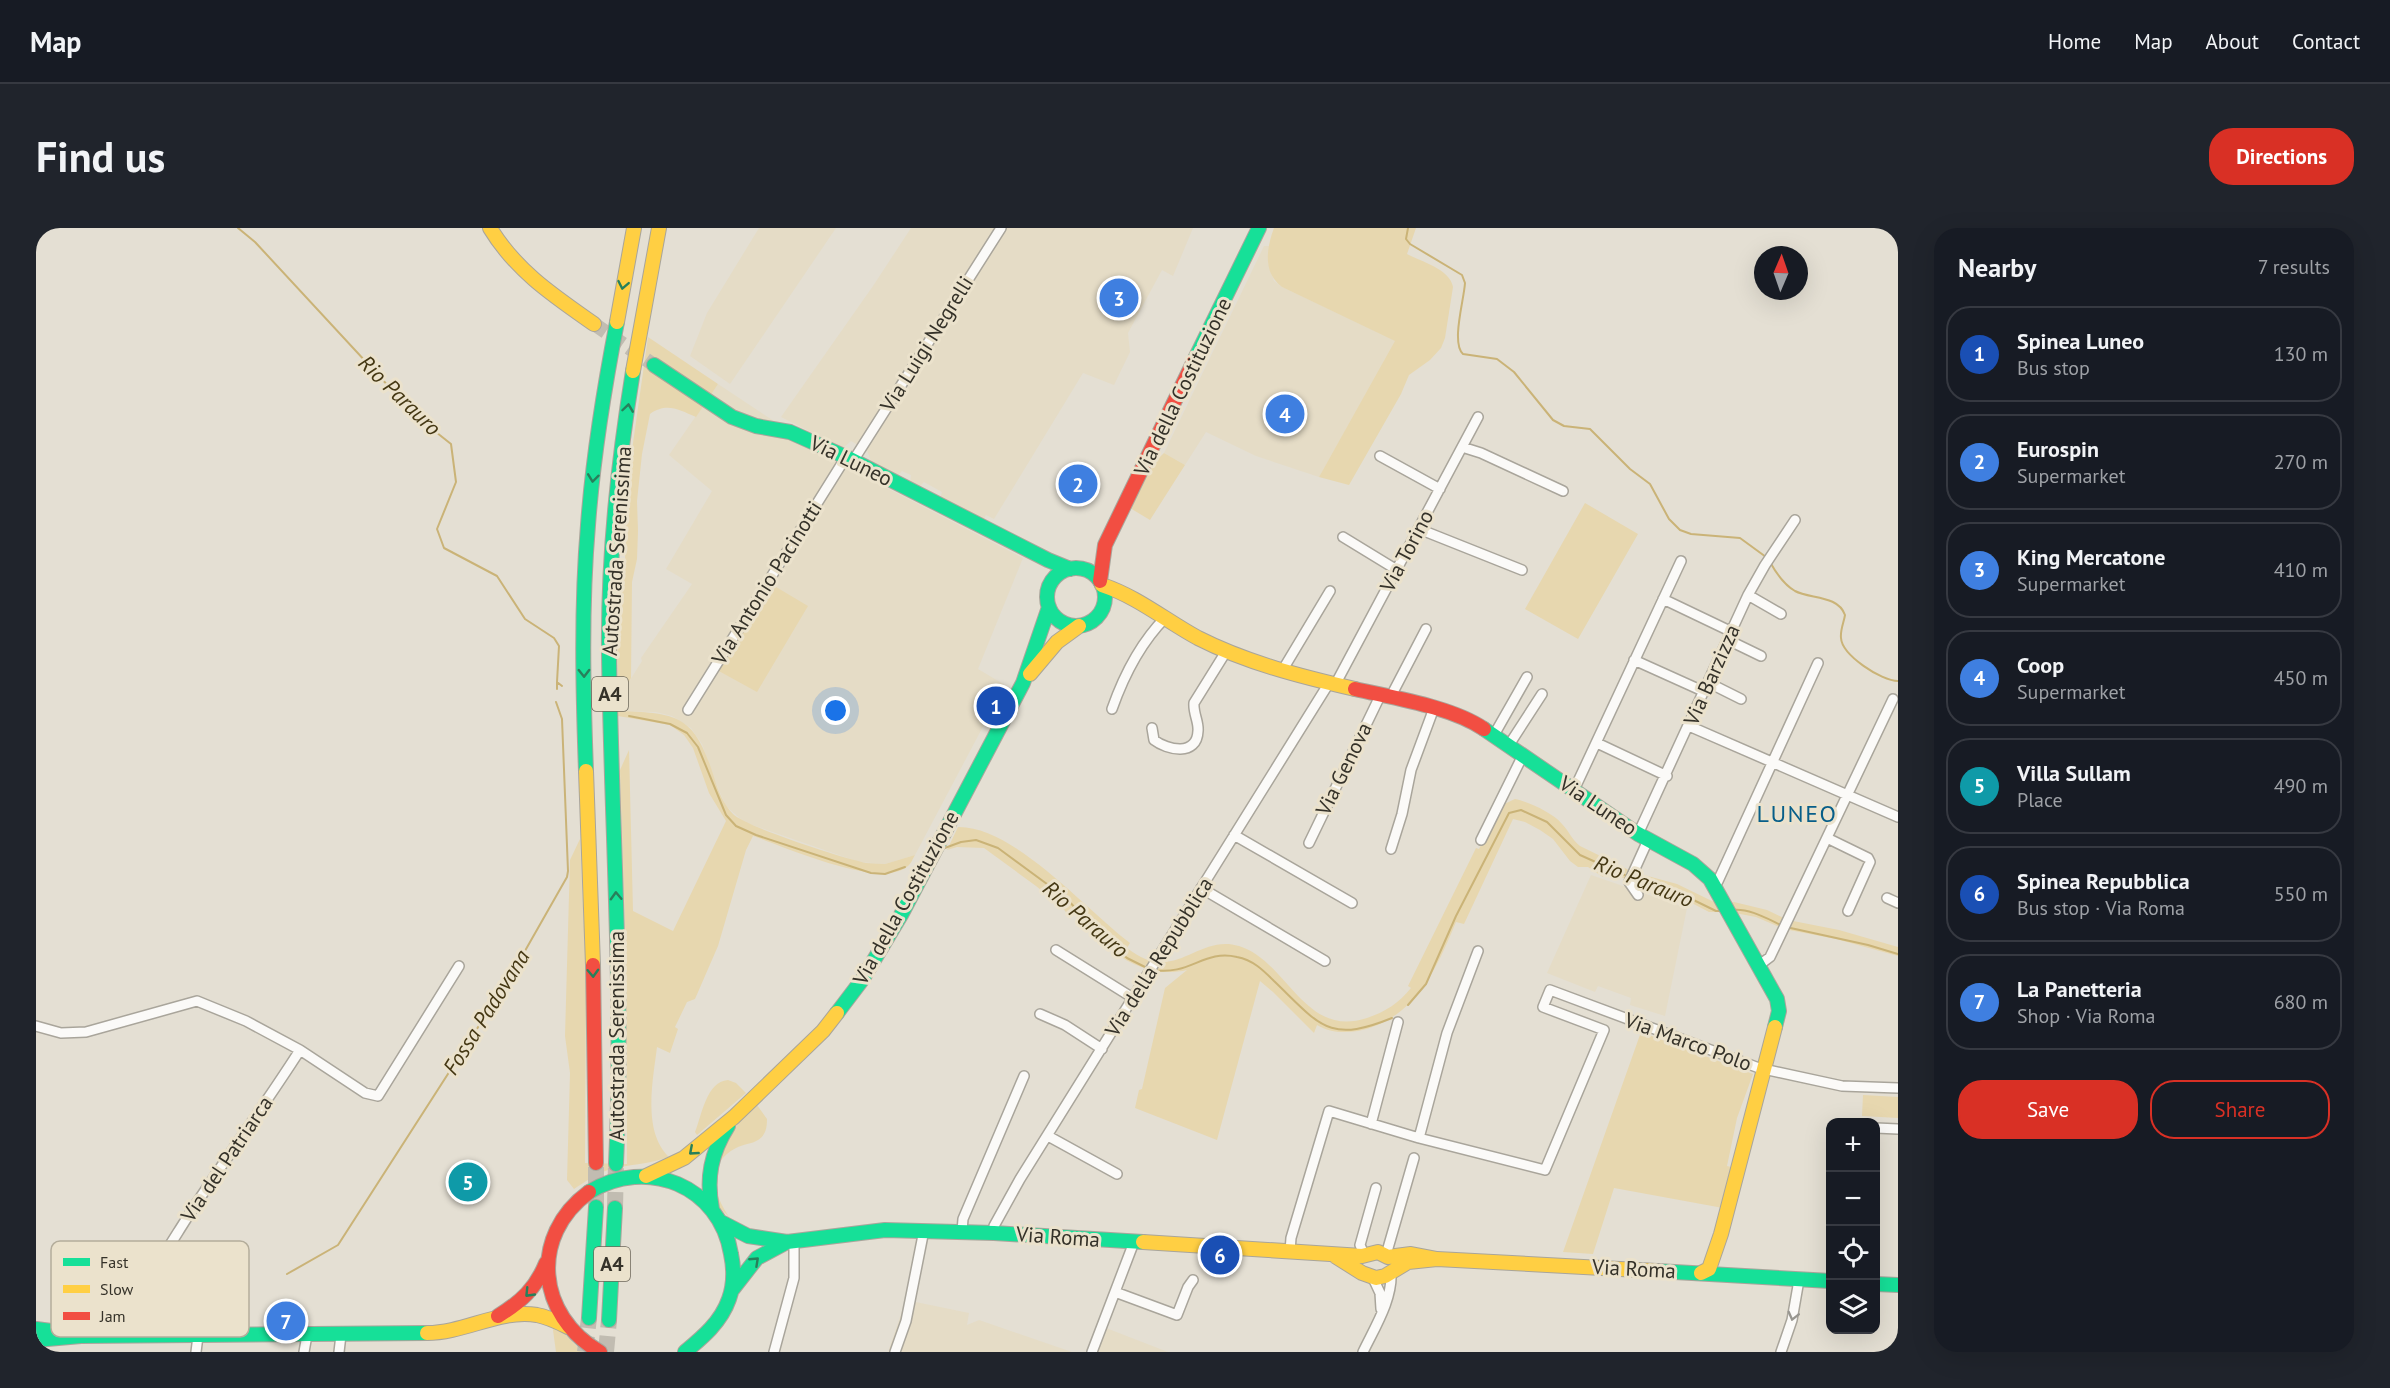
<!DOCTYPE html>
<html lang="en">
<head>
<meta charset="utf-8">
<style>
  body { margin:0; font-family:"PT Sans",sans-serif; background:#20242c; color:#f1f3f6 }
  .controls { position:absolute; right:18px; bottom:18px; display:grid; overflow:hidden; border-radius:12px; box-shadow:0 6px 24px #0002 }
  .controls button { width:54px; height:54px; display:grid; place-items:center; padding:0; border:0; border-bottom:2px solid #363941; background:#171b24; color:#f1f3f6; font:30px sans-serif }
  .compass { position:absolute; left:1718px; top:18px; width:54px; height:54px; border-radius:50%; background:#171b24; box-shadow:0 6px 24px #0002; rotate:2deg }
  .you { position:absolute; left:800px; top:483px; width:21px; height:21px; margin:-15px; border:4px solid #fff; border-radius:50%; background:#1a73e8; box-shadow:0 0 0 9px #1a73e833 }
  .badge { display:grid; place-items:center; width:39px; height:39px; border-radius:50%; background:#d93025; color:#fff; font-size:20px; font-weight:700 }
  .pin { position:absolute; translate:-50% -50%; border:3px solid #fff; box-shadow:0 2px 6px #0006 }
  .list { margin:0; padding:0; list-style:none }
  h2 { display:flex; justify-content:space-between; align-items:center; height:78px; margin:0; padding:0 24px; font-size:26px }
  h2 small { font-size:20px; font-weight:400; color:#9ea1a6 }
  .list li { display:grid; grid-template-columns:39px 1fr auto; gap:18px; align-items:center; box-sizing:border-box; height:96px; margin:0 12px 12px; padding:0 12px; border:2px solid #363941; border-radius:24px }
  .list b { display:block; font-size:22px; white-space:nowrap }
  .list p { margin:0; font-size:20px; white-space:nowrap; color:#9ea1a6 }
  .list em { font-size:20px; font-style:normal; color:#9ea1a6 }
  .actions { display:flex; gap:12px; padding:18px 24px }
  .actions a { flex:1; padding:14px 0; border:2px solid #d93025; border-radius:24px; text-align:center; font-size:21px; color:#d93025 }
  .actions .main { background:#d93025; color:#fff }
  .icon { flex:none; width:33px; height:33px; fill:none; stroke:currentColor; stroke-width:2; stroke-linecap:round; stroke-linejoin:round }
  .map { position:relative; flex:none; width:1862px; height:1124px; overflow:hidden; border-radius:24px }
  header { display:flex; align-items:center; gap:36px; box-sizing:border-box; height:84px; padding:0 30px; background:#171b24; border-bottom:2px solid #363941 }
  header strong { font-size:28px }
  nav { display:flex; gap:33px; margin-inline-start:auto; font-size:21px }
  .intro { display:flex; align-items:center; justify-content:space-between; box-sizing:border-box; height:144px; padding:0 36px }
  h1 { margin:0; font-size:42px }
  .button { padding:15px 27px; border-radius:24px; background:#d93025; color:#fff; font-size:21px; font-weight:700 }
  main { display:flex; gap:36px; padding:0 36px }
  aside { flex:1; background:#171b24; border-radius:24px; box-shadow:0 6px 24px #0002 }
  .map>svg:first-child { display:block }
</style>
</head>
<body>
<header>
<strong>Map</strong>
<nav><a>Home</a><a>Map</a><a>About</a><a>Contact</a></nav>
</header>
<div class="intro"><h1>Find us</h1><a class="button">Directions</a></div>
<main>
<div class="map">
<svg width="1862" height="1124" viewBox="0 0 1862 1124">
  <rect width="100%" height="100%" fill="#e4dfd3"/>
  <path fill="#e5dcc6" d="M723,0h77l-106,156 -40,-28 17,-43z
    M875,0h282l-20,48 -11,-6 -34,63 2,19 -16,33 -31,-12 -89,146 -8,-4 -4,6 -42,-22 2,-7 -18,-10 -6,6 -8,-4 1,-9 -9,-4 -5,6 -25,-13 -5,-14 -16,-9 -8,7 -62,-31 92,-131z
    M1228,18h5l-1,15 6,20 8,6 114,54 -77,136 -63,-21 -50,-24 -21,33 -21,-12z
    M682,156l71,47 20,17 214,110 -45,111 27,16 -90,170 -30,9 -26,-2 -115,-40 -18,-16 -11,-25 -13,-37 -11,-16 -19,-12 -16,-4 -38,-1v-12l24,-38 -1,-3 51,-74 -26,-15 46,-78 -43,-36z
    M1555,647l96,33 -22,108 -35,-11 1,-7 -33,-12 -3,6 -48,-19z
    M870,1072l63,13 -2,12 12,-5 93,32h-184z
    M1070,1100l62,24h-71z"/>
  <path fill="#e7d7af" d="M1238,0h142l-9,26c15,8 43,15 46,33l-8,51 -4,10 -11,12 -21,15 -8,19 -52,91 -30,-8 76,-136 -113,-54c-19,-14 -16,-38 -8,-59z
    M612,109l70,47 -22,33c-17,-7 -29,-15 -46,-3l-8,40 -5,47 1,30 -1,28 -5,23 -1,96 -13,21 -1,-69 2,-52 6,-19 1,-31 -3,-14z
    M1128,225l21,12 -35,55 -20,-12c12,-21 15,-37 34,-55z
    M1549,275l53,31 -60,105 -53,-30z
    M735,356l37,22 -51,86 -40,-22z
    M582,483c58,2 76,3 95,63 4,14 10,30 20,40 15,14 110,44 133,49l19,1 30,-9c-2,3 -4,9 -7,11 -27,24 -123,-19 -155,-30l-7,14 -28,96 -23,53 -8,3 -12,25 3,2 -8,24 -13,-6c-4,33 -15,84 12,110 -22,8 -40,7 -61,13 -13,4 -23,12 -34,19l-7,-9 3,-107 -5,-37 5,-176 10,-21 6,135 -1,189 42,1 -1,-209 -6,-185 9,-20 4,161 40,20 53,-110 -17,-28 -16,-45 -9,-13 -14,-10 -52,-9z
    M1479,571c14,3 38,14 47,25 7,7 10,16 18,22l53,26 44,12 37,18 6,10h-11l-40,-21 -40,-10 -22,-11 -4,7 -15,-10h-10l-8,-6 -17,-22 -13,-9 -15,-8 -12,-3 -49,105 -8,-2c-20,48 -41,97 -98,109 -14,2 -28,2 -41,-6l-3,8 -41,-41 -13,-11 -43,159 -82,-32 4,-18 3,-1 23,-101 22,-18c-50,11 -86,-25 -116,-61l-3,6 -6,-8 -26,-21 -52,-38 -27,-1 -10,3 11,-23c56,-1 128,83 172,116l-3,5c48,38 70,-15 112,-2 49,15 65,93 128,72 18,-6 32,-15 44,-30l-3,-2 68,-138 3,1 23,-44z
    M1698,674l33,8 21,10 51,10 59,17v9l-62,-17 -52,-10 -28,-12 -21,-4 -6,-10z
    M1605,804l112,42 -16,44 -10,48 4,1 -8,41 -109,-20 -21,66 -30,-2z
    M692,852l8,3 10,10 -49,42 -2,-3c7,-17 11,-50 33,-52z
    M1827,867l35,2v21l-36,-2z
    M721,877l10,14c0,8 -1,16 -9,21 -6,4 -15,4 -22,8 -31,16 -23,47 -6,70 -7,-7 -15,-14 -17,-23 -6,-36 19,-68 44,-90z
    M516,1095l13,11 17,18h-26z"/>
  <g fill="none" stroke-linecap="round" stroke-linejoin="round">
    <path stroke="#cab377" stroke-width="2" d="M202,0l17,14 162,175 34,27 5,38 -19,47 7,19 53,28 28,43 29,19 5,8 -2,36 5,4
      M1372,0l-2,11 4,5 52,31 3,8c-1,17 -14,60 -2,71l34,5 17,13 39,48 11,6 26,3 40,40 20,15 19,35 11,11 11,4 49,4 26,19
      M1734,334c6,11 13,22 25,29 15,8 43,4 50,24 -1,7 -5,15 -4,23 1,17 40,43 57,43
      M521,461v-7
      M593,488l41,8 17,9 11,14 28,68 10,11 20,9 115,38 14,1 20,-7
      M906,621l19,-7 15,-2 22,8 68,50 37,40 24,20 20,10
      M1598,651l39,11 43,21h5
      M1696,682c17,-2 34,8 49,15
      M1750,699l82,18 30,9
      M1117,742c37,6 51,-21 84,-13 16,3 26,13 37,24 46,44 54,63 118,37
      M1372,777l18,-21 30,-68 53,-103 12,-3 26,12 33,33 49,22
      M251,1046l51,-29 171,-266 58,-102 1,-6 -6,-152 -6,-17"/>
    <path stroke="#c1bcb1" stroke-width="14" stroke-dasharray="14 7" stroke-linecap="butt" d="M558,96l60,41"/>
    <path stroke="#c1bcb1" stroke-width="16" stroke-dasharray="16 8" stroke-linecap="butt" d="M560,979v-44
      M579,980l1,-44
      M549,1124l4,-34
      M570,1124l3,-32"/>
    <g stroke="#a9a59b" stroke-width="12">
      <path id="street" d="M1426,219l19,6 82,38
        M1344,228l60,33
        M817,233l148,-233
        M1383,301l103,41
        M1307,309l54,33
        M1712,367l33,19
        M1627,371l69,33
        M1692,412l33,16
        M1598,432l71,32
        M1246,443l48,-80
        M1673,455l32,16
        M1299,457l143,-268
        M1354,470l36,-69
        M1076,481c12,-34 29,-67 54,-92
        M652,482l158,-253
        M1653,498l209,91
        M1116,500l2,12c13,10 43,17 44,-9 1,-9 -5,-18 -4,-28l33,-53
        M1458,507l33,-58
        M1561,515l70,33
        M1473,517l33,-51
        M1538,562l107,-229
        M1602,606l110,-239 17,-30 30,-45
        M1198,607l118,68
        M1791,610l41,20 2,4 -22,49
        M1445,612l42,-85
        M1273,615l71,-147
        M1355,621l11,-35 9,-44 23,-62
        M1677,656l5,-3 100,-218
        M1165,660l124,73
        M1602,667l-9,-13 19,-42
        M1851,670l11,5
        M1020,722l77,48
        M1722,738l12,-9 123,-258
        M1004,786l25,11 37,24
        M0,798l25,7 25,-1 111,-31 49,20 54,29 65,43 13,3 81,-130
        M1335,896l27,-102
        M1840,900l22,1
        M1012,908l69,38
        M1383,910l28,-105 31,-82
        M926,1003l1,-12 61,-143
        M958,1005v-7l26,-47 309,-496
        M1254,1023l1,-13 38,-127 90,27 126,32 59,-140 -61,-23 7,-17 209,78 83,18 56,2
        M1328,1026l-4,-9 16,-57
        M1350,1027l28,-97
        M1337,1050l7,15 1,16
        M1079,1064l62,23 11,-28 5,-7
        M95,1108c0,-34 36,-86 54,-115 37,-58 78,-113 115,-171
        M160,1124l2,-16
        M268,1124l3,-17
        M303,1124l2,-17
        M738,1124l20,-74v-37
        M859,1124l11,-31 18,-91
        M1056,1124l42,-110
        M1327,1124c12,-25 30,-53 28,-81
        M1745,1124l11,-32 7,-40"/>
    </g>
    <g stroke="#a9a59b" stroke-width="16">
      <path id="fast" d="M1158,133l65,-133
        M618,137l78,52 24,9 34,6 56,25 202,103 22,9
        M1011 369a29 29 0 1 1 58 0a29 29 0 1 1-58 0Z
        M1448,501l154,105 55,30 17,15 67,120 2,12 -4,16
        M550,543c-3,-81 -5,-164 2,-246 5,-68 16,-136 29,-203
        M801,785l25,-33 39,-65 122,-232 26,-76
        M580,936c8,-171 -5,-342 -7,-513 -1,-93 9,-188 24,-280
        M553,964c58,-36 131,-6 142,62 3,14 3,31 -2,45 -8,23 -26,38 -44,53
        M676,981c-6,-31 -1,-56 16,-83
        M685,994l27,14 39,6
        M1621,1043l173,10
        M1840,1056l22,1
        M696,1062l25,-32 30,-16 98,-12 109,3 149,9
        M553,1090l7,-111
        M573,1092l6,-112
        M0,1101l23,3
        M0,1112l45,-4 346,-3"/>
    </g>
    <g stroke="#a9a59b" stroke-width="16">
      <path id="slow" d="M454,0c26,43 64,68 104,96
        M581,94l17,-94
        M597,143l26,-143
        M1066,357c36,12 63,35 96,53 49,25 105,39 157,51
        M994,446l27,-32 22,-16
        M550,543l7,194
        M610,948l38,-18 50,-41 89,-86 14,-18
        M1107,1014l219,14 16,-4 10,5 23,-3 26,5
        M1299,1028l27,17 14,5 9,-2 23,-14 29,-3 220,12
        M1665,1045l8,-4 12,-35 54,-207
        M391,1105c38,0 72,-24 110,-18 11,2 21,7 31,12"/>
    </g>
    <g stroke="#a9a59b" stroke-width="16">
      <path id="jam" d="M1064,353l5,-36 89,-184
        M1319,461c39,9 97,18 129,40
        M557,737l3,198
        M553,964c-60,44 -52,124 11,160
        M462,1088c23,-14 38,-28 48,-53"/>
    </g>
    <use href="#street" stroke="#fbfaf8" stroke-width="9"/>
    <use href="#fast" stroke="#16e098" stroke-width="14"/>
    <use href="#slow" stroke="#ffcf43" stroke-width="14"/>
    <use href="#jam" stroke="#f24e42" stroke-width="14"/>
  </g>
  <defs><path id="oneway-chevron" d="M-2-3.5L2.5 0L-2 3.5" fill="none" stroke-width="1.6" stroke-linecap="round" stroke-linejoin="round" transform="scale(1.5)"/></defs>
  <g stroke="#27805b">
    <use href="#oneway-chevron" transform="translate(587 57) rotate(101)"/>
    <use href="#oneway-chevron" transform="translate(592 180) rotate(-82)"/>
    <use href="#oneway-chevron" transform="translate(557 250) rotate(97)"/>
    <use href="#oneway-chevron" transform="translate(548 445) rotate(89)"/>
    <use href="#oneway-chevron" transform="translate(580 668) rotate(-92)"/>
    <use href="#oneway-chevron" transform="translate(557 745) rotate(88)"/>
    <use href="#oneway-chevron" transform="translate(657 923) rotate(139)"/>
    <use href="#oneway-chevron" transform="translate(719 1033) rotate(-43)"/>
    <use href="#oneway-chevron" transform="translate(493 1065) rotate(134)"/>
  </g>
  <use stroke="#989690" href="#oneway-chevron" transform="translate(1757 1088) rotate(104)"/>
  <g text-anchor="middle" stroke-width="6" stroke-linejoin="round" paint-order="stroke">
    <g fill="#ebe2cc" stroke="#6c675a" stroke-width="1.5">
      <rect x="556" y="449" width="36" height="34" rx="4.5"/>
      <rect x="558" y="1019" width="36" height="34" rx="4.5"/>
    </g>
    <g font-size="20" font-weight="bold" fill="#353229">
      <text x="574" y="473">A4</text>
      <text x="576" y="1043">A4</text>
    </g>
    <g font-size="21" fill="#353229" stroke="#ebe2cc">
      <text transform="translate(891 116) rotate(-58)" y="7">Via Luigi Negrelli</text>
      <text transform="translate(1147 159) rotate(-64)" y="7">Via della Costituzione</text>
      <text transform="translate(815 233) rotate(26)" y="7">Via Luneo</text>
      <text transform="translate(581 323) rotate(-86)" y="7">Autostrada Serenissima</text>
      <text transform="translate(1371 323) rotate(-62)" y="7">Via Torino</text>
      <text transform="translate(731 355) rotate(-58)" y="7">Via Antonio Pacinotti</text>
      <text transform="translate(1676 447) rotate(-66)" y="7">Via Barzizza</text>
      <text transform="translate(1308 541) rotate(-64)" y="7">Via Genova</text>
      <text transform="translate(1562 578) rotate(34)" y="7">Via Luneo</text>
      <text transform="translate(870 670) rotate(-61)" y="7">Via della Costituzione</text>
      <text transform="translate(1123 729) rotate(-58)" y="7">Via della Repubblica</text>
      <text transform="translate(581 808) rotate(-90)" y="7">Autostrada Serenissima</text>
      <text transform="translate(1652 814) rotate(20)" y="7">Via Marco Polo</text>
      <text transform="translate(191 931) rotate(-56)" y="7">Via del Patriarca</text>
      <text transform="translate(1022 1009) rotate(4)" y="7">Via Roma</text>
      <text transform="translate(1598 1041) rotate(3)" y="7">Via Roma</text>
    </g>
    <g font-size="22" font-style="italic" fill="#453814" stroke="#ebe2cc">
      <text transform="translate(364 167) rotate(44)" y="8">Rio Parauro</text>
      <text transform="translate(1608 653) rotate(22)" y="8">Rio Parauro</text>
      <text transform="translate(1050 691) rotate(41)" y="8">Rio Parauro</text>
      <text transform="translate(450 784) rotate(-58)" y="8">Fossa Padovana</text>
    </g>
    <g font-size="24" letter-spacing="1.5" fill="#075e89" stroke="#ebe2cc">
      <text x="1761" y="594">LUNEO</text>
    </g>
  </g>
  <rect x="15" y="1013" width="198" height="96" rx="9" fill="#ebe2cc" stroke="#b4ad9b" stroke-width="1.5"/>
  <rect x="27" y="1030" width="27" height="8" fill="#16e098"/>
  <rect x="27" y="1057" width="27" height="8" fill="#ffcf43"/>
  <rect x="27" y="1084" width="27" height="8" fill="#f24e42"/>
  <g font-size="16" fill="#353229">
    <text x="64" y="1040">Fast</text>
    <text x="64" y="1067">Slow</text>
    <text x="64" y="1094">Jam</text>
  </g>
</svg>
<div class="controls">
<button>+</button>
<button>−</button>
<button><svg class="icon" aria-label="locate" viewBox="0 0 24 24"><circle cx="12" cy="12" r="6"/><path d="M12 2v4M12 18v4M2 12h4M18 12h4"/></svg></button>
<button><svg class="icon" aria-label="layers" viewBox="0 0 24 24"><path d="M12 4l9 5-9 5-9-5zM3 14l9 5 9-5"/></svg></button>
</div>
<svg class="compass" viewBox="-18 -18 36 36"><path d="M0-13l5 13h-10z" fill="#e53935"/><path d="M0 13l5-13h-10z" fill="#9ea1a6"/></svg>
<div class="you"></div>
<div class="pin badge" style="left:960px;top:478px;background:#1a4fb4">1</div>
<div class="pin badge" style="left:1042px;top:256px;background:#3f7fe0">2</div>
<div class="pin badge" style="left:1083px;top:70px;background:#3f7fe0">3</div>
<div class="pin badge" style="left:1249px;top:186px;background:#3f7fe0">4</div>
<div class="pin badge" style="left:432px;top:954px;background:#0f9aa8">5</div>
<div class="pin badge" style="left:1184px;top:1027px;background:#1a4fb4">6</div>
<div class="pin badge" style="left:250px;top:1093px;background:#3f7fe0">7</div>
</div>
<aside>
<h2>Nearby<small>7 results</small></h2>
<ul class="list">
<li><span class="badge" style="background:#1a4fb4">1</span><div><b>Spinea Luneo</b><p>Bus stop</p></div><em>130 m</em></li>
<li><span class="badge" style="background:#3f7fe0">2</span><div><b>Eurospin</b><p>Supermarket</p></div><em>270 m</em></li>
<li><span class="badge" style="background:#3f7fe0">3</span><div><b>King Mercatone</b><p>Supermarket</p></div><em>410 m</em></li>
<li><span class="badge" style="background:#3f7fe0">4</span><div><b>Coop</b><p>Supermarket</p></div><em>450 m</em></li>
<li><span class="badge" style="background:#0f9aa8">5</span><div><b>Villa Sullam</b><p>Place</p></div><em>490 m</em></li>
<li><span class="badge" style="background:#1a4fb4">6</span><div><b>Spinea Repubblica</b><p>Bus stop · Via Roma</p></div><em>550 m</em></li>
<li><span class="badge" style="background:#3f7fe0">7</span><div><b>La Panetteria</b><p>Shop · Via Roma</p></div><em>680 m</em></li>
</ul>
<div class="actions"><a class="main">Save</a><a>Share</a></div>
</aside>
</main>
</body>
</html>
